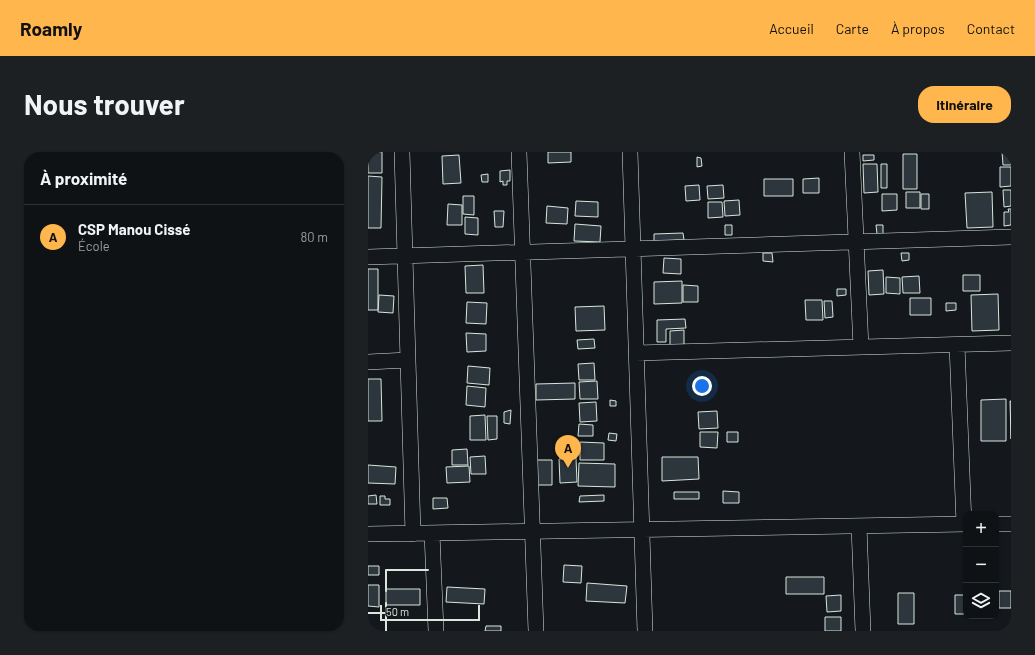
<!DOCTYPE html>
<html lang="fr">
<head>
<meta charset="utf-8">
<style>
  body { margin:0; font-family:Barlow,sans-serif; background:#1d2022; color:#f1f3f6 }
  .controls { position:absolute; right:12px; bottom:12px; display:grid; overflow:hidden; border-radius:8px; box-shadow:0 1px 3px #0004 }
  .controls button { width:36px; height:36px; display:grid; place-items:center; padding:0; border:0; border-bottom:1px solid #2f3234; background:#0f1215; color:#f1f3f6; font:20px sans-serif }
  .scale { position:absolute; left:12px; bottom:10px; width:100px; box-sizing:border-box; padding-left:4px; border:2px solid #d8e6dc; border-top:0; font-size:11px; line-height:14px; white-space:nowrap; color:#d8e6dc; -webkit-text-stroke:3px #14181c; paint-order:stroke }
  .you { position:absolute; left:334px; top:234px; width:14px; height:14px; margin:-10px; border:3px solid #fff; border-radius:50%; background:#1a73e8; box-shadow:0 0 0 6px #1a73e833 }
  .badge { display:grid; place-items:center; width:26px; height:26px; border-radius:50%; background:#ffb74d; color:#111; font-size:13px; font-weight:700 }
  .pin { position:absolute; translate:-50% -33px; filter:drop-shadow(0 1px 2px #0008) }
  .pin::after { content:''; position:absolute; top:21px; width:14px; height:12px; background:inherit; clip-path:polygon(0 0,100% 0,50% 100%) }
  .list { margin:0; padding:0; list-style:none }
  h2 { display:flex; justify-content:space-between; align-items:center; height:52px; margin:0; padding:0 16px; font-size:17px }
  h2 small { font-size:13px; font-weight:400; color:#9b9ea0 }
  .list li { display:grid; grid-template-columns:26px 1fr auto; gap:12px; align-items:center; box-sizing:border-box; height:64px; padding:0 16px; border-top:1px solid #2f3234 }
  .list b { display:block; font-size:15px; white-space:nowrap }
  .list p { margin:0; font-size:13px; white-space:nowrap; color:#9b9ea0 }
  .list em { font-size:13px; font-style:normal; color:#9b9ea0 }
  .icon { flex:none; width:22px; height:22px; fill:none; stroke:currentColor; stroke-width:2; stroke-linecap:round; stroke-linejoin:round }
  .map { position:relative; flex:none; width:643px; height:479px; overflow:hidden; border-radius:16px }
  header { display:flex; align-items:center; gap:24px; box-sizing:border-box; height:56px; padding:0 20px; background:#ffb74d; color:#111 }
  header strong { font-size:19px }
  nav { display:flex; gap:22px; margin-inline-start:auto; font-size:14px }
  .intro { display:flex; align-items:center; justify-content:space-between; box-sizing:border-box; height:96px; padding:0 24px }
  h1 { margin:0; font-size:28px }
  .button { padding:10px 18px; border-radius:16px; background:#ffb74d; color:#111; font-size:14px; font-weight:700 }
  main { display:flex; gap:24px; padding:0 24px }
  aside { flex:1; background:#0f1215; border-radius:16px; box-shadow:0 1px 3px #0004 }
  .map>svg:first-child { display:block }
</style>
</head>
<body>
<header>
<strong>Roamly</strong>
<nav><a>Accueil</a><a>Carte</a><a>À propos</a><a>Contact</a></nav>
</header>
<div class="intro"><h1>Nous trouver</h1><a class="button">Itinéraire</a></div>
<main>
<aside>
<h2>À proximité<small></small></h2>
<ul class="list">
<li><span class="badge">A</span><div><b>CSP Manou Cissé</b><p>École</p></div><em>80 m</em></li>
</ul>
</aside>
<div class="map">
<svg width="643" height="479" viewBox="0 0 643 479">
  <rect width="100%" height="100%" fill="#14181c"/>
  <path fill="#2c363c" stroke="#d8e6dc" d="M0,0h14v21h-14z
    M180,0h23v10l-23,1z
    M634,0h9v13h-8z
    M535,2h14v35h-14z
    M91,3l2,28 -18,1 -1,-28z
    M495,3h11v5l-11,1z
    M329,5l4,1 1,8 -5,1z
    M495,12h14l1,28 -14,1z
    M513,12h6v24h-6z
    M632,15h11v19l-11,1z
    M142,18v11h-3v4h-4v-4l-3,1v-11z
    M120,22v8h-6l-1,-7z
    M0,24l14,1 -1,51h-13z
    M451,26v15h-16v-14z
    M396,27h29v17h-29z
    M331,33l1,15 -14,1 -1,-15z
    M355,33l1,13 -16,1 -1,-13z
    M635,38h8v16l-7,1z
    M538,40h14v16h-14z
    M624,40l1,35 -26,1 -2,-35z
    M514,42h15v16l-15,1z
    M553,42h8v15h-8z
    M95,44h11v19l-11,-1z
    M371,48l1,15 -15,1 -1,-15z
    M208,49l22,1v15l-23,-1z
    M340,50h14l1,15 -15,1z
    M80,52l14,1v20h-15z
    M179,54l21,2 -1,16 -21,-1z
    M640,57h3v16l-7,1v-14h5z
    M126,59h10l-1,16h-8z
    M97,65l13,1v17l-13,-1z
    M207,72l26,2 -1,16 -26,-1z
    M357,73h7v10h-7z
    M508,73h7v9h-6z
    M315,81l1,7 -30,1v-7z
    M395,101h9l1,9 -10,-1z
    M533,101h8v7l-7,1z
    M296,106l17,1v15l-18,-1z
    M115,113l1,28h-18l-1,-27z
    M0,117h10v41h-10z
    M515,118l1,24 -15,1 -1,-24z
    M595,123h17v16h-17z
    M551,124l1,17h-17l-1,-16z
    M518,125l14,1v16l-14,-1z
    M314,129v22l-28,1v-22z
    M315,133l15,1v16h-15z
    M469,137h9v6l-9,1z
    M630,142l1,36 -27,1 -1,-36z
    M11,143l15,1 -1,17 -15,-1z
    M542,146h21v17h-21z
    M437,148h17l1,20h-17z
    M456,149h8l1,16 -8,1z
    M99,150l20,1 -1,21 -20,-1z
    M578,151h10v7l-10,1z
    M236,154l1,24 -29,1 -1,-24z
    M317,167l1,9 -20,1v13h-9v-22z
    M316,178v15l-14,1v-15z
    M98,181l20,1v17l-19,1z
    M226,187l1,9 -17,1 -1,-9z
    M226,211l1,17h-16l-1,-16z
    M100,214l22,2 -1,17 -22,-2z
    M0,227h13l1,42h-14z
    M229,229l1,18h-18l-1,-17z
    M207,231v16l-39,1v-16z
    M99,234l19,2 -1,19 -19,-2z
    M638,247v42h-25v-41z
    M242,248l6,1v5h-6z
    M642,249h1v38z
    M228,250l1,19 -17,1 -1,-19z
    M143,258l-1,14 -6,-1v-11z
    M349,259l1,17 -19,1 -1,-17z
    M117,263l1,25h-16v-24z
    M119,264h10v23l-9,1z
    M211,272l14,1v11h-15z
    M332,280h18l-1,16 -17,-1z
    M359,280h11v10h-11z
    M241,281l8,1 -1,7 -8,-1z
    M212,290l24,1v17h-24z
    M99,297l1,16h-16v-15z
    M117,304l1,18h-15l-1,-17z
    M294,305h36l1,22 -37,2z
    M208,306l1,24 -17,1 -1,-24z
    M169,308h15v25h-15z
    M211,311l36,1v23l-37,-1z
    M0,313l28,2 -1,17 -27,-1z
    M101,314l1,16 -23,1 -1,-16z
    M355,339l16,1v11h-16z
    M306,340h25v7h-25z
    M8,343l1,9h-9v-8z
    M236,343v6l-25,1 1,-6z
    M12,344h5v3h5v6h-10z
    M65,346h14l1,10 -15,1z
    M196,413l18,1 -1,17 -18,-1z
    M0,414h11v9h-11z
    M418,425h38v17h-38z
    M219,431l40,3 -2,17 -39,-2z
    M0,433h11v22l-11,-1z
    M79,435l38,2 -1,15 -38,-2z
    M18,437h34v16h-34z
    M631,439h12v17h-12z
    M530,441h16v31h-16z
    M473,443v16l-14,1 -1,-16z
    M587,443h11v19h-11z
    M457,465h16v14h-16z
    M118,474h15v5h-16z"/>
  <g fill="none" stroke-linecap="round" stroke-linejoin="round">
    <g stroke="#d8e6dc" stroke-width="16">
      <path id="minor" d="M34,0l11,382
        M151,0l17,479
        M262,0l15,479
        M484,0l9,195
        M0,105l643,-20
        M589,193l7,179
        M268,201l375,-10
        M0,210l40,-2
        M628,372h15
        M491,374l4,105
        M64,381l4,98
        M0,382l598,-10"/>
    </g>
    <use href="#minor" stroke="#14181c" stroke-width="15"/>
    <path stroke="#d8e6dc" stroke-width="2" d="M18,439v-21h42
      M0,461h18v-10
      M18,461v18"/>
  </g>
</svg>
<div class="controls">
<button>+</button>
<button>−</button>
<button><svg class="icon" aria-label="layers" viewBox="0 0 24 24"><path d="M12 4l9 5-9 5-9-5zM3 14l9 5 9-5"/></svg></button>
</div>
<div class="scale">50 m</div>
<div class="you"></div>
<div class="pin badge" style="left:200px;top:316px">A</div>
</div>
</main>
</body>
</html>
